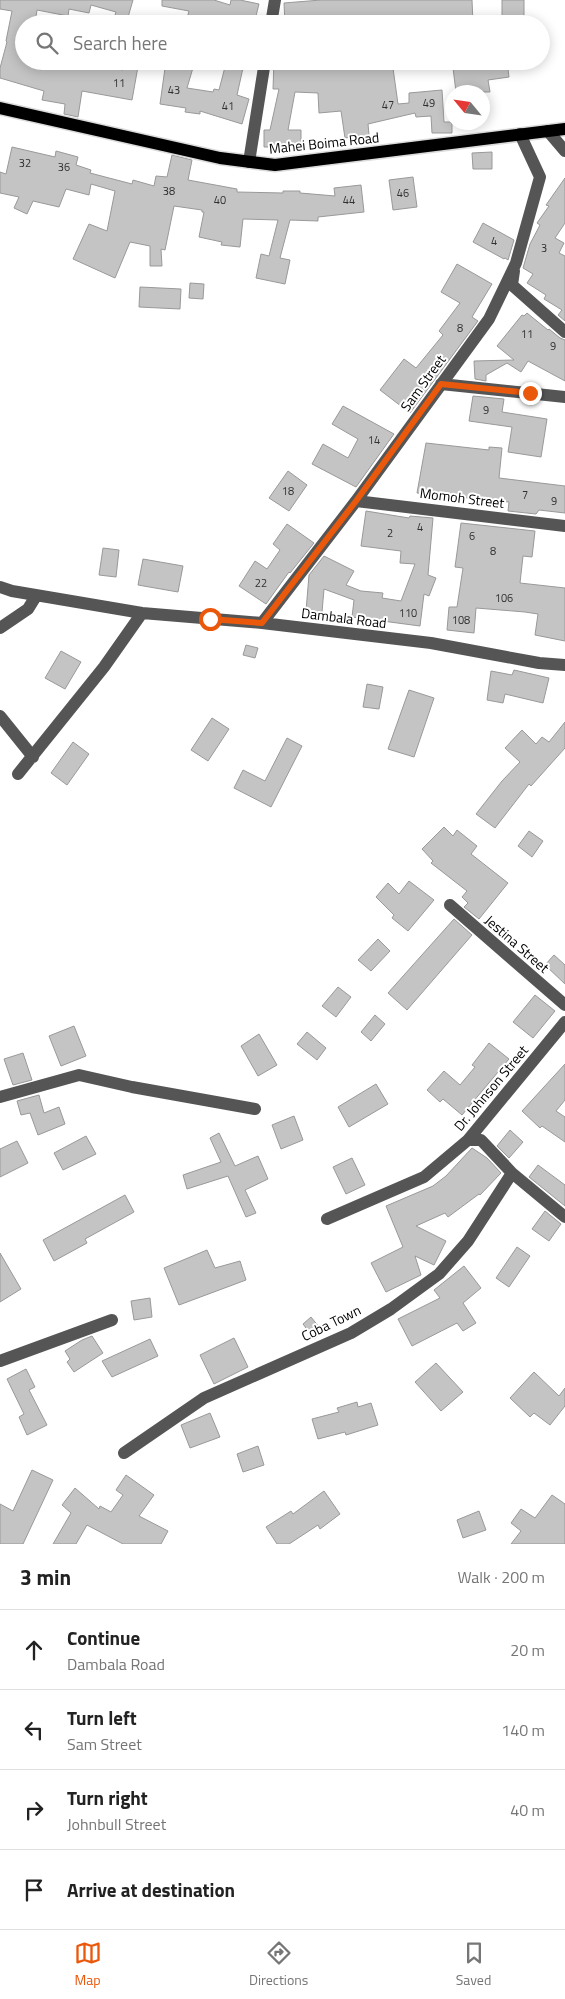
<!DOCTYPE html>
<html lang="en">
<head>
<meta charset="utf-8">
<style>
  body { margin:0; font-family:"Titillium Web",sans-serif; background:#f6f6f6; color:#222 }
  .compass { position:absolute; left:445px; top:85px; width:45px; height:45px; border-radius:50%; background:#fff; box-shadow:0 2px 12px #0003; rotate:299deg }
  .stop { position:absolute; width:15px; height:15px; margin:-11px; border:4px solid #ea580c; border-radius:50%; background:#fff }
  .stop.end { background:#ea580c; border-color:#fff; box-shadow:0 1px 5px #0008 }
  .list { margin:0; padding:0; list-style:none }
  h2 { display:flex; justify-content:space-between; align-items:center; height:65px; margin:0; padding:0 20px; font-size:21px }
  h2 small { font-size:16px; font-weight:400; color:#767676 }
  .list li { display:grid; grid-template-columns:32px 1fr auto; gap:15px; align-items:center; box-sizing:border-box; height:80px; padding:0 20px; border-top:1px solid #e0e0e0 }
  .list b { display:block; font-size:19px; white-space:nowrap }
  .list p { margin:0; font-size:16px; white-space:nowrap; color:#767676 }
  .list em { font-size:16px; font-style:normal; color:#767676 }
  .icon { flex:none; width:28px; height:28px; fill:none; stroke:currentColor; stroke-width:2; stroke-linecap:round; stroke-linejoin:round }
  .map { position:relative; flex:none; width:565px; height:1544px; overflow:hidden }
  .search { position:absolute; background:#fff; box-shadow:0 2px 12px #0003; left:15px; right:15px; top:15px; height:55px; display:flex; align-items:center; gap:12px; box-sizing:border-box; padding:0 18px; border-radius:28px; color:#767676; font-size:19px }
  .sheet { height:385px; background:#fff }
  nav { display:flex; justify-content:space-around; align-items:center; box-sizing:border-box; height:70px; border-top:1px solid #e0e0e0; background:#fff; font-size:14px; color:#767676 }
  nav a { display:grid; justify-items:center; gap:2px }
  nav .on { color:#ea580c }
  .map>svg:first-child { display:block }
</style>
</head>
<body>
<div class="map">
<svg width="565" height="1544" viewBox="0 0 565 1544">
  <rect width="100%" height="100%" fill="#fff"/>
  <path fill="#c4c4c4" stroke="#999" d="M0,0h133l-7,24h-14l4,-12 -25,-7 -2,8 -20,-4 -1,7 -31,-6 -2,14h-11v37h62l37,9v-9h16l-7,39 -50,-9 -4,26 -9,-2 -5,-1 1,-10 -23,-4 2,-9 -44,-13v-10l7,-26 -1,-1 6,-30 -12,-2z
    M162,0h52l16,5 1,-5h9l19,4 -5,20h-23l-10,-2 -1,2 -19,-6 -1,4 -13,-4 2,-7 -27,-5z
    M321,0h151l1,24h-65v-6h-23l1,6h-101l-1,-21z
    M502,0h22v24h-22z
    M166,61h29l-8,27 26,4 1,-3 5,1 7,-27 17,5 -6,27 12,4 -7,25 -42,-13v3l-15,-2 1,-4 -26,-4z
    M274,61h87v3l31,-3 6,43 11,-1v-10l33,-3 2,32h8v11h-20l-1,-17 -15,1 -1,-4 -47,11 1,11 -24,3 -4,-27 -22,2 -1,-20 -23,-1 -7,38h13v17h-37v-17h6l9,-41h-6z
    M490,61h17l2,16 -21,3 2,12h-34l-3,-24 14,-2v3l24,-4z
    M12,147l43,10 1,-6 22,6 -2,8 15,5 -1,3 42,11 1,-4 21,6 2,-10 11,1 5,-22 20,5 -4,20 49,9v3l46,1v-2h17v2l35,3 -1,-8 27,-3 3,27 -46,5v4l-28,-1 -10,38 10,2 -5,24 -29,-6 5,-24 8,2 9,-36 -35,-1 -3,28 -19,-2 1,-3 -23,-5 5,-25h-2v-2l-28,-4 -9,44 -4,-1 1,17h-12v-20l-20,-4 -15,36 -42,-19 16,-35 18,7 8,-40 -24,-7 -2,11 -23,-6 -7,18 -26,-6 -6,13 -13,-6 5,-11 -19,-4v-21l6,2z
    M492,152v17h-19l-1,-16z
    M413,177l4,30 -24,3 -4,-30z
    M565,178v45l-10,15 9,5 -5,10 6,3v65l-7,-6 4,-5 -18,-11 2,-4 -19,-12 6,-9 -10,-6 7,-24 10,-19 -3,-2 12,-17 -3,-1z
    M483,223l31,17 -6,20 -3,-2 -1,1 -31,-17z
    M457,264l35,20 -20,33 6,4 -68,92 -30,-23 24,-31 12,9 27,-33 -4,-4 21,-28 -19,-11z
    M190,283l14,1 -1,15 -14,-1z
    M140,287l41,2 -1,20 -41,-2z
    M527,313l21,17 1,-1 11,9 5,2v41l-37,-20 -7,11 -14,-9 -21,12v6l-11,-2 -1,-18 40,-1 -17,-14 25,-31 2,1z
    M473,396l31,3 -2,13 45,7 -6,38 -33,-5 4,-25 -43,-6z
    M343,406l51,28 -38,53 -44,-23 11,-20 25,14 10,-19 -26,-15z
    M426,443l63,7v-3l13,1 -3,30 66,8v27l-26,-3 -3,4 -28,-3 1,-9 -92,-9z
    M288,471l19,14 -18,26 -20,-13z
    M366,511l43,7 1,-2 23,2 -5,57 8,3 -7,18 -5,-2 -4,32 -68,-9 2,-17 -30,-11 -2,23 -16,-1 3,-36 15,-19 30,15 -8,14 15,6 22,2 -1,5 19,3 14,-37 -15,-1 1,-12 -40,-5z
    M461,523l74,8 -3,26 -9,-1 -3,27 45,5v53l-30,-6 3,-21 -13,-2 -49,-4 -2,25 -27,-3 2,-23h8l6,-39 -8,-1z
    M287,524l27,19 -24,30 -1,-1 -23,32 -27,-18 16,-25 12,8 13,-19 -7,-6z
    M103,548l16,2 -3,27 -17,-2z
    M143,559l40,7 -5,26 -40,-7z
    M246,645l12,3 -3,10 -12,-3z
    M61,651l20,11 -16,27 -20,-11z
    M514,670l35,8 -6,25 -38,-9 -2,9 -16,-3 4,-29 21,4z
    M367,684l16,3 -4,22 -16,-2z
    M409,690l25,8 -20,59 -26,-8z
    M212,718l17,11 -21,32 -17,-11z
    M565,722v26l-34,38 -2,-2 -34,44 -19,-14 26,-33 18,-19 -15,-14 17,-18 14,14 6,-7 7,5z
    M287,738l15,8 -31,61 -37,-19 9,-18 22,11z
    M73,742l16,12 -22,31 -16,-12z
    M444,827l9,9 4,-6 20,16 -6,8 37,29 -29,36 -15,-12 4,-4 -6,-6 5,-6 -36,-28 2,-2 -11,-12z
    M529,831l14,10 -11,16 -14,-11z
    M409,881l25,19 -26,31 -16,-13 2,-3 -18,-18 12,-14 11,11z
    M454,919l18,16 -65,75 -19,-17z
    M378,939l12,12 -19,20 -13,-11z
    M554,955l11,10v19l-20,-19z
    M338,987l13,10 -15,20 -14,-11z
    M535,995l20,16 -22,27 -20,-16z
    M375,1015l10,9 -14,17 -10,-9z
    M74,1026l12,30 -25,10 -12,-30z
    M307,1032l19,16 -9,12 -20,-16z
    M259,1034l18,31 -19,11 -17,-30z
    M489,1043l20,16 -47,56 -19,-16 -3,3 -13,-12 17,-19 16,14 15,-18 -3,-2z
    M23,1053l9,27 -19,5 -9,-26z
    M565,1064v36l-9,11 9,6v25l-23,-16 -2,2 -18,-17z
    M376,1084l12,20 -39,23 -11,-20z
    M39,1095l5,18 15,-6 6,17 -27,11 -8,-22 -9,2 -4,-14z
    M294,1116l9,24 -22,9 -9,-24z
    M510,1130l13,12 -14,16 -12,-12z
    M219,1133l16,33 23,-10 10,23 -23,11 11,23 -10,4 -18,-41 -41,13 -4,-14 38,-13 -11,-24z
    M86,1136l10,18 -33,16 -9,-17z
    M17,1141l11,22 -28,14v-28z
    M472,1148l15,10 14,15 -21,22 -1,-1 -31,23 -3,-4 -29,13 30,15 -12,24 -19,-9 6,19 -35,17 -15,-29 32,-16 -17,-41 47,-20 13,-10z
    M352,1158l13,27 -19,9 -13,-27z
    M538,1165l27,20v21l-36,-29z
    M125,1195l9,17 -49,27 2,4 -33,18 -11,-21z
    M545,1211l16,13 -12,17 -17,-12z
    M517,1247l13,9 -21,31 -13,-9z
    M207,1250l8,18 25,-7 6,19 -67,25 -15,-37z
    M0,1253l21,36 -21,13z
    M464,1266l17,22 -18,15 13,20 -13,8 -6,-8 -45,23 -14,-27 42,-21 -6,-8z
    M150,1298l2,19 -18,3 -3,-19z
    M311,1317l12,15 -9,7 -11,-15z
    M92,1336l11,17 -29,19 -7,-10 3,-3 -5,-8 17,-11z
    M234,1338l14,29 -34,17 -14,-29z
    M150,1339l8,17 -46,21 -10,-16z
    M436,1363l27,29 -22,19 -26,-29z
    M26,1369l9,18 -6,3 18,35 -20,10 -8,-18 5,-3 -17,-35z
    M534,1372l25,24 6,-8v18l-15,19 -16,-12 -4,4 -20,-19z
    M357,1402l1,5 13,-4 7,22 -32,10 -1,-3 -27,7 -6,-20 27,-7 -2,-4z
    M210,1413l10,24 -30,11 -9,-23z
    M258,1446l6,19 -21,7 -6,-18z
    M32,1470l21,10 -30,64h-23v-40l13,7z
    M126,1475l28,20 -15,21 29,15 -7,13h-38l-36,-19 -11,19h-23l18,-31 -9,-8 13,-17 24,21 1,-3 11,6 12,-17 -7,-5z
    M324,1491l16,23 -20,15 -2,-4 -29,19h-12l-11,-17 25,-16 2,3z
    M552,1495l13,9v40h-54l10,-13 -10,-8 10,-14 14,9z
    M479,1511l7,19 -23,8 -6,-18z"/>
  <g fill="none" stroke-linecap="round" stroke-linejoin="round">
    <g stroke="#dbdbdb" stroke-width="15">
      <path id="major" d="M0,108l220,50 55,7 290,-36"/>
    </g>
    <path stroke="#555" stroke-width="12" d="M271,24l4,-24
      M548,131l17,20
      M249,162l16,-101
      M514,271l-2,14 53,47
      M441,384l124,13
      M356,501l209,25
      M0,587l12,4 130,22 120,10 169,20 108,20 26,2
      M262,623l94,-122 133,-182 27,-56 24,-86 -20,-43
      M0,628l28,-19 8,-13
      M0,716l33,41
      M18,774l86,-107 38,-54
      M450,905l115,100
      M0,1097l79,-22 53,12 123,22
      M468,1140h13l31,33 53,44
      M327,1219l97,-42 44,-37 97,-118
      M0,1361l112,-41
      M124,1453l80,-55 147,-65 40,-24 48,-35 29,-33 44,-68"/>
    <use href="#major" stroke="#000" stroke-width="12"/>
  </g>
  <g fill="none" stroke-linecap="round" stroke-linejoin="round">
    <path stroke="#ea580c" stroke-width="6" d="M210,619l52,4 94,-122 85,-117 89,9"/>
  </g>
  <g text-anchor="middle" stroke-width="4" stroke-linejoin="round" paint-order="stroke">
    <g font-size="11" fill="#313131">
      <text x="119" y="87">11</text>
      <text x="174" y="94">43</text>
      <text x="429" y="107">49</text>
      <text x="388" y="109">47</text>
      <text x="228" y="110">41</text>
      <text x="25" y="167">32</text>
      <text x="64" y="171">36</text>
      <text x="169" y="195">38</text>
      <text x="403" y="197">46</text>
      <text x="220" y="204">40</text>
      <text x="349" y="204">44</text>
      <text x="494" y="245">4</text>
      <text x="544" y="252">3</text>
      <text x="460" y="332">8</text>
      <text x="527" y="338">11</text>
      <text x="553" y="350">9</text>
      <text x="486" y="414">9</text>
      <text x="374" y="444">14</text>
      <text x="288" y="495">18</text>
      <text x="525" y="499">7</text>
      <text x="554" y="505">9</text>
      <text x="420" y="531">4</text>
      <text x="390" y="537">2</text>
      <text x="472" y="540">6</text>
      <text x="493" y="555">8</text>
      <text x="261" y="587">22</text>
      <text x="504" y="602">106</text>
      <text x="408" y="617">110</text>
      <text x="461" y="624">108</text>
    </g>
    <g font-size="14" fill="#000" stroke="#fff">
      <text transform="translate(324 143) rotate(-6)" y="5">Mahei Boima Road</text>
      <text transform="translate(423 383) rotate(-54)" y="5">Sam Street</text>
      <text transform="translate(462 498) rotate(7)" y="5">Momoh Street</text>
      <text transform="translate(344 618) rotate(7)" y="5">Dambala Road</text>
      <text transform="translate(517 944) rotate(41)" y="5">Jestina Street</text>
      <text transform="translate(491 1088) rotate(-50)" y="5">Dr. Johnson Street</text>
      <text transform="translate(331 1323) rotate(-26)" y="5">Coba Town</text>
    </g>
  </g>
</svg>
<svg class="compass" viewBox="-18 -18 36 36"><path d="M0-13l5 13h-10z" fill="#e53935"/><path d="M0 13l5-13h-10z" fill="#767676"/></svg>
<div class="stop" style="left:210px;top:619px"></div>
<div class="stop end" style="left:530px;top:393px"></div>
<div class="search"><svg class="icon" aria-label="search" viewBox="0 0 24 24"><circle cx="10" cy="10" r="6"/><path d="M15 15l6 6"/></svg>Search here</div>
</div>
<section class="sheet">
<h2>3 min<small>Walk · 200 m</small></h2>
<ul class="list">
<li><svg class="icon" aria-label="ahead" viewBox="0 0 24 24"><path d="M12 20V5M6 11l6-6 6 6"/></svg><div><b>Continue</b><p>Dambala Road</p></div><em>20 m</em></li>
<li><svg class="icon" aria-label="left" viewBox="0 0 24 24"><path d="M17 20v-9H6M10 6l-5 5 5 5"/></svg><div><b>Turn left</b><p>Sam Street</p></div><em>140 m</em></li>
<li><svg class="icon" aria-label="right" viewBox="0 0 24 24"><path d="M7 20v-9h11M14 6l5 5-5 5"/></svg><div><b>Turn right</b><p>Johnbull Street</p></div><em>40 m</em></li>
<li><svg class="icon" aria-label="arrive" viewBox="0 0 24 24"><path d="M6 21V4h12l-3 4 3 4H6"/></svg><div><b>Arrive at destination</b></div></li>
</ul>
</section>
<nav>
<a class="on"><svg class="icon" aria-label="map" viewBox="0 0 24 24"><path d="M3 6l6-2 6 2 6-2v14l-6 2-6-2-6 2zM9 4v14M15 6v14"/></svg>Map</a>
<a><svg class="icon" aria-label="directions" viewBox="0 0 24 24"><path d="M12 3l9 9-9 9-9-9zM9 14v-3h6M13 9l2 2-2 2"/></svg>Directions</a>
<a><svg class="icon" aria-label="saved" viewBox="0 0 24 24"><path d="M7 4h10v16l-5-4-5 4z"/></svg>Saved</a>
</nav>
</body>
</html>
